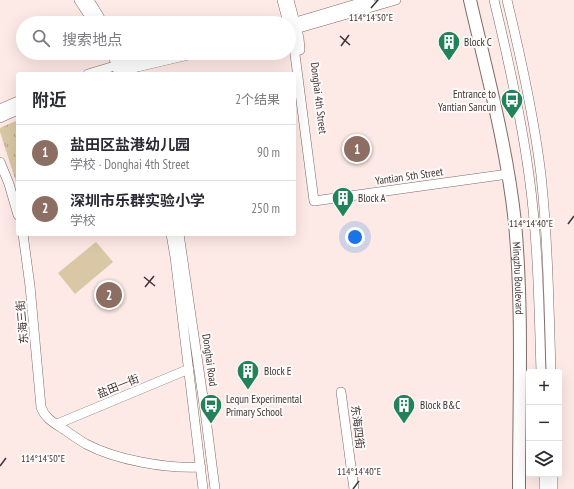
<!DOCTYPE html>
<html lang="zh">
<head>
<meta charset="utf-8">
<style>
  body { margin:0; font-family:"PT Sans Narrow","Noto Sans SC",sans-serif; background:#f7f7f7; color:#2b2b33 }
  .controls { position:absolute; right:12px; bottom:12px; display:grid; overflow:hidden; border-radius:4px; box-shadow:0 4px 16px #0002 }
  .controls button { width:36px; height:36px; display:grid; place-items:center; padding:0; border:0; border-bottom:1px solid #e1e1e2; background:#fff; color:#2b2b33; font:20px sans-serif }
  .you { position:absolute; left:355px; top:237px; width:14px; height:14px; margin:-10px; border:3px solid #fff; border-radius:50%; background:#1a73e8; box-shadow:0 0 0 6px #1a73e833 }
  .badge { display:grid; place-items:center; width:26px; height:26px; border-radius:50%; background:#22835b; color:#fff; font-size:13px; font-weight:700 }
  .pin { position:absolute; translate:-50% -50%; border:2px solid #fff; box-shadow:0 1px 4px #0006 }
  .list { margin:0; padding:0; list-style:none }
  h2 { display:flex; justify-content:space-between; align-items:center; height:52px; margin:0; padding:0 16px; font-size:17px }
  h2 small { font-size:13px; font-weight:400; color:#7c7c81 }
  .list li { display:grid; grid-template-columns:26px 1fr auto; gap:12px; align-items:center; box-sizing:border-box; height:56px; padding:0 16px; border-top:1px solid #e1e1e2 }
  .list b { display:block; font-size:15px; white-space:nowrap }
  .list p { margin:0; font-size:13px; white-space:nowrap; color:#7c7c81 }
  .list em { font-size:13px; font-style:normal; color:#7c7c81 }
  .icon { flex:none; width:22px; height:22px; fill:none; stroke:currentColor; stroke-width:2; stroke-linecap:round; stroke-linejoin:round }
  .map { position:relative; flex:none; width:574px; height:489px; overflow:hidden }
  .search { position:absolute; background:#fff; box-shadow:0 4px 16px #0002; left:16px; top:16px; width:280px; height:44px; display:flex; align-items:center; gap:10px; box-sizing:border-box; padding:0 14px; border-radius:22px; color:#7c7c81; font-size:15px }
  .panel { position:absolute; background:#fff; box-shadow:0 4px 16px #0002; left:16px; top:72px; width:280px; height:164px; border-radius:4px }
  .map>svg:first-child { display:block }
</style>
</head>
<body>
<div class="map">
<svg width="574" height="489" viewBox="0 0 574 489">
  <defs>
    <pattern id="grass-tufts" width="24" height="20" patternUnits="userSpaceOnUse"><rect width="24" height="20" fill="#dac7a5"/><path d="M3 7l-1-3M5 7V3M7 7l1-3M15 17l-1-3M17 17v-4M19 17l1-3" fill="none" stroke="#b2a287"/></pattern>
  </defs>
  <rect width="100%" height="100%" fill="#fde9e5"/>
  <path fill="url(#grass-tufts)" d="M18,120v68l-18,-56v-4z"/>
  <path fill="#dac7a5" d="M96,242l17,20 -38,32 -17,-21z"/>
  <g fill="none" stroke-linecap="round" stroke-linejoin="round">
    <g stroke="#7e6c69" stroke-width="10">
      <path id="minor" d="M79,0l15,23
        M89,0l14,23
        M282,0l6,23
        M289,0l10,38 1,12
        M494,0c14,58 27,116 35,175 9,65 10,131 12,197
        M507,0c14,58 27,116 34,175 7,66 8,131 10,197
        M289,24l81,-24
        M289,25l4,14 21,162 194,-27
        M292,30l104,-30
        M111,53l8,16
        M120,53l7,14
        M88,74l50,-15 26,-6
        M117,74l20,-7 60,-14
        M0,109l18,-8
        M0,118l18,-8
        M0,162l9,22 9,31
        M23,234l7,52 11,121c4,12 15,17 24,23 7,5 14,10 21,14 30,16 81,25 115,23
        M171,234l4,23 28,232
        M179,234l26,177 10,78
        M341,392l13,97
        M57,424l132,-55
        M544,474v15
        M553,474v15"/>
    </g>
    <g stroke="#7e6c69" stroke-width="14">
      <g id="major">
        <path id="s1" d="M470,0c17,74 37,147 45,223 8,88 4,177 4,266"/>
      </g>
    </g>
    <use href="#minor" stroke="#fff" stroke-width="9"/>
    <use href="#major" stroke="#fff" stroke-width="12"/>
  </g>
  <path fill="none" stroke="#3d3534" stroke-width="1.5" d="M371,8l7,-8M340,36l10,9M341,46l8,-11M568,224l6,-8M144,277l11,9M145,287l9,-11M0,466l6,-8M353,489l6,-8"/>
  <defs>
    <g id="building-pin" transform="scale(1.15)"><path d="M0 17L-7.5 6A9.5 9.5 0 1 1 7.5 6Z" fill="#22835b" stroke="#fefaf9"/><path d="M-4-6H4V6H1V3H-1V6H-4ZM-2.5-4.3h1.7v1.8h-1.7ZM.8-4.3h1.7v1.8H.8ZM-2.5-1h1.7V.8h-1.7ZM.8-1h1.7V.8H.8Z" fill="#fff"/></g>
    <g id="bus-pin" transform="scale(1.15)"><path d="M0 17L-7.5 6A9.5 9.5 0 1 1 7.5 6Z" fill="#22835b" stroke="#fefaf9"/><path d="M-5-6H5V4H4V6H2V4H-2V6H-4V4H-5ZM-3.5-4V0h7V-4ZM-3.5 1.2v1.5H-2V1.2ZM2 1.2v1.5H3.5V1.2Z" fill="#fff"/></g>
  </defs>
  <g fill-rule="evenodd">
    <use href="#building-pin" x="449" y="42"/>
    <use href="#bus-pin" x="512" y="100"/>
    <use href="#building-pin" x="343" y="198"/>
    <use href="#building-pin" x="248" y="371"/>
    <use href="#bus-pin" x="211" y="405"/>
    <use href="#building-pin" x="404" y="405"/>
  </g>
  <g text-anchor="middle" stroke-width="4" stroke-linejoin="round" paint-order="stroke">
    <g font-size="11" fill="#3d3534" stroke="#fefaf9" text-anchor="start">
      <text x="464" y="46">Block C</text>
      <text x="496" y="98" text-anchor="end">Entrance to<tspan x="496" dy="13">Yantian Sancun</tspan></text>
      <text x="358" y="202">Block A</text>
      <text x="264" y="375">Block E</text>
      <text x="226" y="403">Lequn Experimental<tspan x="226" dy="13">Primary School</tspan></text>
      <text x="420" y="409">Block B&amp;C</text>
    </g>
    <g font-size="11" fill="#3d3534" stroke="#fefaf9">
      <text transform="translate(319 98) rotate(83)" y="4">Donghai 4th Street</text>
      <text transform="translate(409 176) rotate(-8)" y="4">Yantian 5th Street</text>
      <text dy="4" stroke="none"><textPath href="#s1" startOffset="283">Mingzhu Boulevard</textPath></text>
      <text transform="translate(22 322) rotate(-95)" y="4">东海三街</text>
      <text transform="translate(210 360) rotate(82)" y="4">Donghai Road</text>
      <text transform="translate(118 386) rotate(-22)" y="4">盐田一街</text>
      <text transform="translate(358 427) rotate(83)" y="4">东海四街</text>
    </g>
  </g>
  <g font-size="10" text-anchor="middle" fill="#3d3534" stroke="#fefaf9" stroke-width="4" stroke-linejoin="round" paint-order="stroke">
    <text x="371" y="21">114°14'50"E</text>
    <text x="531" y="227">114°14'40"E</text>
    <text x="43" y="462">114°14'50"E</text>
    <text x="359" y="475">114°14'40"E</text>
  </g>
</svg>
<div class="controls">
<button>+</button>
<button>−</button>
<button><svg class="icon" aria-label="layers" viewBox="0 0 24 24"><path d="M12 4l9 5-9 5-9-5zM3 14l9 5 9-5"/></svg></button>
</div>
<div class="you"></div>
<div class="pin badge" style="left:357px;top:149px;background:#8d6e63">1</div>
<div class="pin badge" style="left:109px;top:295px;background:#8d6e63">2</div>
<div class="search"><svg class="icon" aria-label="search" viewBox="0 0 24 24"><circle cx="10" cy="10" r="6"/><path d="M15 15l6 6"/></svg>搜索地点</div>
<section class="panel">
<h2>附近<small>2个结果</small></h2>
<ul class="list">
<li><span class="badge" style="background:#8d6e63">1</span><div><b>盐田区盐港幼儿园</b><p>学校 · Donghai 4th Street</p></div><em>90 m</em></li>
<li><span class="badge" style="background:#8d6e63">2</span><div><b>深圳市乐群实验小学</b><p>学校</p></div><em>250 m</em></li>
</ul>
</section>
</div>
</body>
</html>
